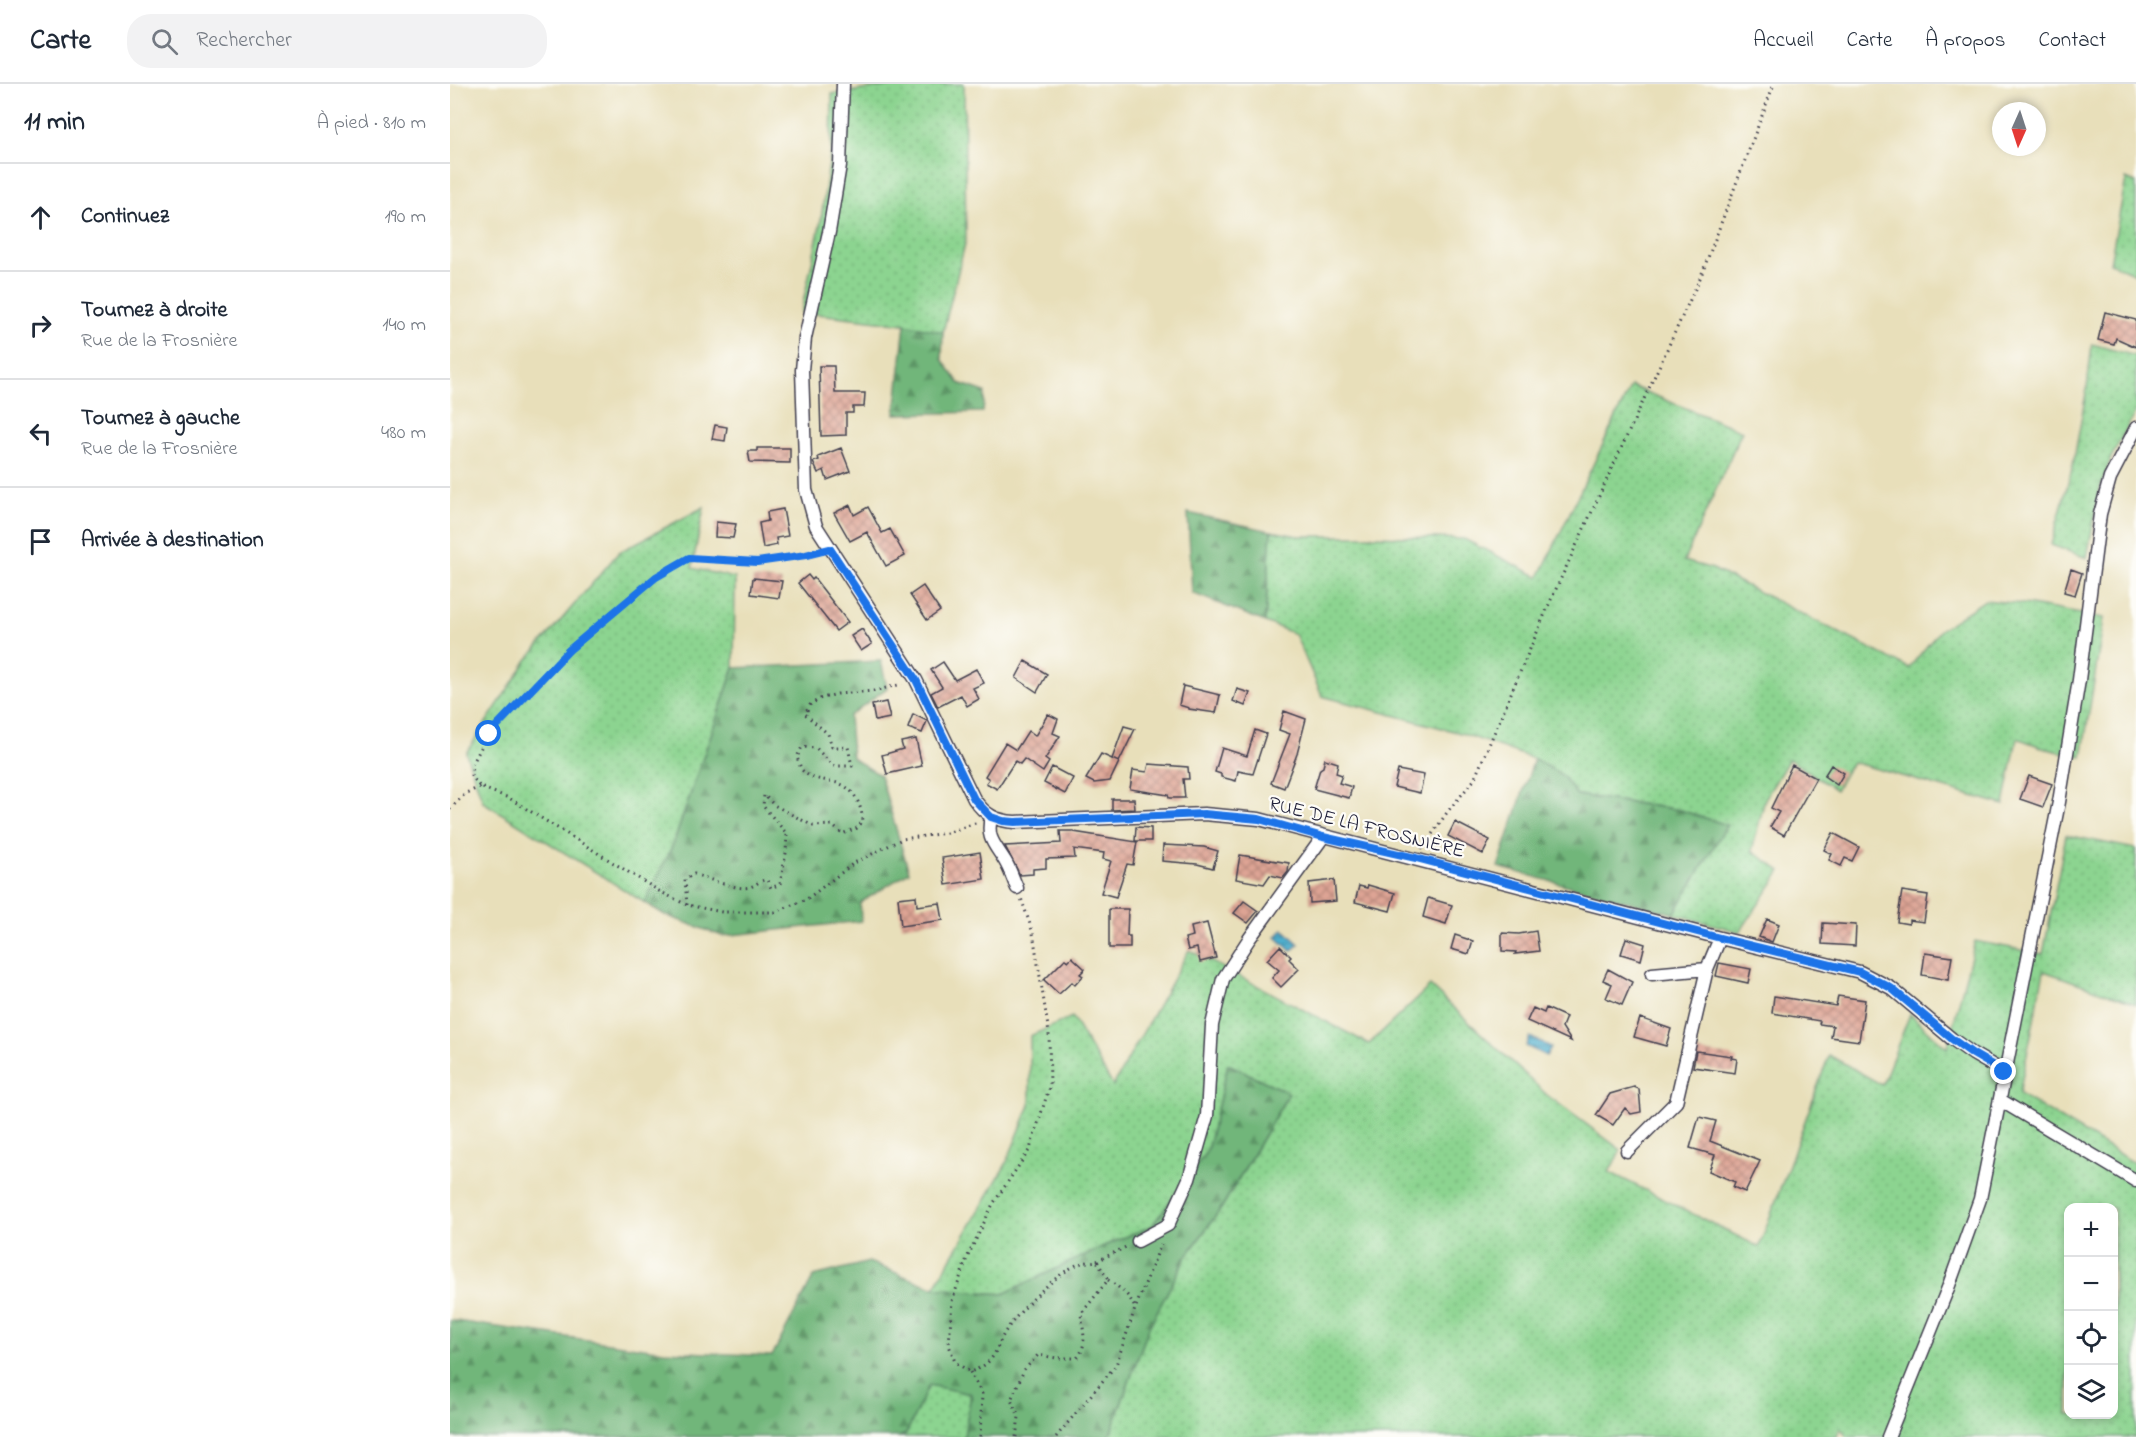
<!DOCTYPE html>
<html lang="fr">
<head>
<meta charset="utf-8">
<style>
  body { margin:0; font-family:"Indie Flower",sans-serif; background:#f2f2f3; color:#1f2937 }
  .controls { position:absolute; right:18px; bottom:18px; display:grid; overflow:hidden; border-radius:12px; box-shadow:0 3px 9px #0003 }
  .controls button { width:54px; height:54px; display:grid; place-items:center; padding:0; border:0; border-bottom:2px solid #e0e1e3; background:#fff; color:#1f2937; font:30px sans-serif }
  .compass { position:absolute; left:1542px; top:18px; width:54px; height:54px; border-radius:50%; background:#fff; box-shadow:0 3px 9px #0003; rotate:183deg }
  .stop { position:absolute; width:18px; height:18px; margin:-14px; border:4px solid #1a73e8; border-radius:50%; background:#fff }
  .stop.end { background:#1a73e8; border-color:#fff; box-shadow:0 2px 6px #0008 }
  .list { margin:0; padding:0; list-style:none }
  h2 { display:flex; justify-content:space-between; align-items:center; height:78px; margin:0; padding:0 24px; font-size:26px }
  h2 small { font-size:20px; font-weight:400; color:#747a83 }
  .list li { display:grid; grid-template-columns:39px 1fr auto; gap:18px; align-items:center; box-sizing:border-box; height:108px; padding:0 24px; border-top:2px solid #e0e1e3 }
  .list b { display:block; font-size:22px; white-space:nowrap }
  .list p { margin:0; font-size:20px; white-space:nowrap; color:#747a83 }
  .list em { font-size:20px; font-style:normal; color:#747a83 }
  .icon { flex:none; width:33px; height:33px; fill:none; stroke:currentColor; stroke-width:2; stroke-linecap:round; stroke-linejoin:round }
  .map { position:relative; flex:none; width:1686px; height:1353px; overflow:hidden }
  header { display:flex; align-items:center; gap:36px; box-sizing:border-box; height:84px; padding:0 30px; background:#fff; border-bottom:2px solid #e0e1e3 }
  header strong { font-size:28px }
  nav { display:flex; gap:33px; margin-inline-start:auto; font-size:21px }
  .search { width:420px; height:54px; background:#f2f2f3; display:flex; align-items:center; gap:15px; box-sizing:border-box; padding:0 21px; border-radius:24px; color:#747a83; font-size:22px }
  main { display:flex }
  aside { flex:1; background:#fff }
  .map>svg:first-child { display:block }
</style>
</head>
<body>
<header>
<strong>Carte</strong>
<div class="search"><svg class="icon" aria-label="search" viewBox="0 0 24 24"><circle cx="10" cy="10" r="6"/><path d="M15 15l6 6"/></svg>Rechercher</div>
<nav><a>Accueil</a><a>Carte</a><a>À propos</a><a>Contact</a></nav>
</header>
<main>
<aside>
<h2>11 min<small>À pied · 810 m</small></h2>
<ul class="list">
<li><svg class="icon" aria-label="ahead" viewBox="0 0 24 24"><path d="M12 20V5M6 11l6-6 6 6"/></svg><div><b>Continuez</b></div><em>190 m</em></li>
<li><svg class="icon" aria-label="right" viewBox="0 0 24 24"><path d="M7 20v-9h11M14 6l5 5-5 5"/></svg><div><b>Tournez à droite</b><p>Rue de la Frosnière</p></div><em>140 m</em></li>
<li><svg class="icon" aria-label="left" viewBox="0 0 24 24"><path d="M17 20v-9H6M10 6l-5 5 5 5"/></svg><div><b>Tournez à gauche</b><p>Rue de la Frosnière</p></div><em>480 m</em></li>
<li><svg class="icon" aria-label="arrive" viewBox="0 0 24 24"><path d="M6 21V4h12l-3 4 3 4H6"/></svg><div><b>Arrivée à destination</b></div></li>
</ul>
</aside>
<div class="map">
<svg width="1686" height="1353" viewBox="0 0 1686 1353">
  <defs>
    <pattern id="grass-dots" width="8" height="8" patternUnits="userSpaceOnUse" patternTransform="scale(1.5)"><rect width="8" height="8" fill="#8cd490"/><path d="M2 2h.1M6 6h.1" fill="none" stroke="#78b67d" stroke-width="1.8" stroke-linecap="round"/></pattern>
    <pattern id="forest-firs" width="22" height="20" patternUnits="userSpaceOnUse" patternTransform="scale(1.5)"><rect width="22" height="20" fill="#71b67a"/><path d="M5 1l3.5 6h-7zM16 11l3.5 6h-7z" fill="#5c9465"/></pattern>
    <pattern id="water-rules" width="6" height="5" patternUnits="userSpaceOnUse" patternTransform="scale(1.5)"><rect width="6" height="5" fill="#50b0cf"/><path d="M0 2.5h6" fill="none" stroke="#428fa9"/></pattern>
    <pattern id="building-cross-hatch" width="8" height="8" patternUnits="userSpaceOnUse" patternTransform="scale(1.5)"><rect width="8" height="8" fill="#dea494"/><path d="M0 0l8 8M0 8l8-8" fill="none" stroke="#b4857a"/></pattern>
  </defs>
  <rect width="100%" height="100%" fill="#fdfcf7"/>
  <filter id="ink" filterUnits="userSpaceOnUse"><feTurbulence type="fractalNoise" baseFrequency=".0167" numOctaves="2"/><feDisplacementMap in="SourceGraphic" scale="12" xChannelSelector="R" yChannelSelector="G"/><feConvolveMatrix kernelMatrix="1 2 1 2 8 2 1 2 1" color-interpolation-filters="sRGB"/></filter>
  <filter id="wash" filterUnits="userSpaceOnUse"><feTurbulence type="fractalNoise" baseFrequency=".008" numOctaves="4" result="noise"/><feDisplacementMap in="SourceGraphic" scale="24" xChannelSelector="R" yChannelSelector="G"/><feGaussianBlur stdDeviation="1.35" result="paint"/><feColorMatrix in="noise" values="0 0 0 0 0 0 0 0 0 0 0 0 0 0 0 0 0 1.4 0 .05"/><feComposite in="paint" operator="in"/></filter>
  <g filter="url(#wash)">
    <rect width="100%" height="100%" fill="#e8dfba"/>
    <path fill="url(#grass-dots)" stroke="#577b66" stroke-width="1.5" fill-rule="evenodd" d="M458,0h56l2,156 -23,92 -39,-8 -103,-12 19,-86 11,-77 1,-55z
      M1676,95l10,4v91l-26,-11z
      M1642,260l44,12v55l-25,47 -12,33 -12,67 -36,-13 22,-80 14,-77z
      M1181,302l111,45 -58,130 29,8 196,99 31,-38 45,-30 46,5 73,13 -22,139 -35,-8 -30,-11 -13,67 -152,-43 -16,28 -47,-31 -24,40 -13,52 29,20 -41,61 -66,-18 52,-89 -46,-15 -103,-15 -15,-20 -28,-16 -70,-25 -142,-38 -27,-62 -30,-12 6,-91 27,5h76l90,3 75,38z
      M254,423l-12,61 43,10 -1,90 -60,174 -29,61 -162,-101 -17,-49 61,-93 92,-108z
      M1616,751l70,14v155l-92,-33 -25,123 117,70v273h-289l-7,-9 -3,9h-728l40,-110 37,-70 36,-50 67,-114 -61,-29 -21,87 -55,75 -48,20 -101,48 -69,-6 71,-122 25,-61v-69l42,-19 41,69 76,-136 180,94 61,-58 117,109 74,55 -12,22 150,75 70,-192 53,30 28,-71 37,34 28,-107 68,13zM1618,1124h46v206h-46z
      M479,1301l42,9 -7,43h-65l7,-3z"/>
    <path fill="url(#forest-firs)" stroke="#4a6c5a" stroke-width="1.5" d="M455,240l38,8 -1,27 17,24 26,9 -2,20 -88,2z
      M738,429l83,18 -6,91 -73,-29z
      M431,577l6,27 -38,28 3,42 28,17 29,97 -49,31 1,18 -139,15 -57,-21 -20,-12 29,-61 60,-174z
      M1084,675l28,16 15,20 103,15 47,15 -53,89 -176,-47z
      M778,980l61,29 -67,114 -36,50 -37,70 -40,110h-145l7,-43 -42,-9 -23,49 -7,3h-449v-117l214,31 108,5 42,-80 55,-14 65,26 69,6 101,-48 48,-20 55,-75z"/>
    <path fill="url(#water-rules)" stroke="#396985" stroke-width="1.5" d="M833,845l16,15 -8,7 -15,-14z
      M1080,953l21,10 -5,9 -20,-10z"/>
    <g id="blocks">
      <path fill="url(#building-cross-hatch)" d="M1655,228l31,8v27l-20,-9 -2,6 -16,-4z
        M369,282h15l1,27h30l-1,14h-11v6h-7v22l-25,1z
        M265,341l12,2 -2,14 -13,-2z
        M307,364h33v15l-40,-1 -2,-11h9z
        M391,364l9,23 -23,9 -3,-10 -6,3 -5,-11 6,-2 -1,-3z
        M400,421l4,10 14,-8 14,26 8,-4 15,27 -19,10 -19,-34 -17,9 -16,-28z
        M333,425l5,27 -12,2 1,7 -14,3 -4,-25 9,-2 -1,-9z
        M266,438l20,2 -3,14 -18,-1z
        M1621,485l11,4 -7,22 -11,-3z
        M358,491l4,5 2,-2 34,44 -12,9 -38,-48z
        M303,494l29,3 -3,17 -28,-4z
        M473,502l17,25 -13,9 -17,-25z
        M412,545l10,15 -11,7 -10,-15z
        M575,577l22,13 -10,18 -21,-14z
        M493,578l12,18 21,-11 8,14 -11,5 6,11 -12,7 -6,-11 -23,12 -7,-14 11,-6 -11,-17z
        M733,602l37,9 -4,18 -27,-4v-1l-10,-3z
        M787,605l13,4 -5,13 -12,-5z
        M436,618l4,16 -15,3 -3,-16z
        M834,627l22,8 -9,35 -13,34 -13,-5 19,-49 -11,-4z
        M463,630l14,7 -5,12 -14,-5z
        M598,630l10,5 -5,14 7,3 -15,23 4,3 -6,10 -19,-13 -4,5 -5,-3 -18,28 -11,-6 3,-4 -4,-3 20,-33 11,7 12,-19 7,5z
        M674,642l11,3 -16,33 -7,-3z
        M805,646l11,4 -13,40 -15,-3 -2,10 -15,-4v-3l-6,-2 7,-24 25,8z
        M466,655l6,27 -35,8 -5,-19 21,-6 -2,-7z
        M651,670l18,8 -9,19 -16,2 -8,-4z
        M875,675l13,4 -2,10 6,2 -3,8 13,4 -3,11 -35,-9 6,-20 3,-2z
        M699,680l39,3 1,12h-6l2,19h-16l-1,-3 -38,-6 3,-19 14,2z
        M1342,681l24,13 -32,57 -14,-8 9,-15 -8,-4z
        M1381,681l13,8 -7,12 -13,-9z
        M602,683l21,11 -8,16 -21,-11z
        M948,686l26,5 -4,18 -26,-6z
        M1579,692l23,8 -9,23 -23,-8z
        M662,715h22l1,10 -23,1z
        M1005,738l35,18 -7,14 -35,-18z
        M686,743l15,1v13h-16z
        M610,747h14v1l63,10 -4,23 -6,-1 -11,33 -15,-4 10,-32 -8,-2 1,-6 -30,-4 1,9 -29,1v9l-13,1v5l-13,1 -15,-29 56,-3z
        M1383,749l26,14 -7,14 -7,-3 -4,8 -12,-6 3,-6 -8,-4z
        M713,761l41,2 14,4 -5,17 -16,-4 -35,-3z
        M530,768l4,27 -38,6 -4,-27z
        M790,771l49,8 -1,9 -5,6 -13,-3 -6,9 -28,-5z
        M884,796l2,21 -26,2 -1,-20z
        M918,801l27,8 -5,18 -35,-9 4,-16 8,2z
        M1452,807l26,4 -4,27 -15,-2v4l-12,-2z
        M466,812l1,10 23,-3 3,17 -42,6 -3,-28z
        M978,814l24,7 -6,19 -23,-7z
        M794,817l14,10 -10,12 -14,-10z
        M659,825h19l-1,27h3v12h-21z
        M1317,835l12,5 -7,18 -13,-5z
        M757,839l9,35 -16,4 -3,-14 -9,2 -3,-12 8,-2 -2,-9z
        M1373,839l33,2 -1,21 -33,-2z
        M1086,847l3,20 -24,3 1,-2 -14,-1v-18l17,1z
        M1005,851l18,6 -4,13 -18,-5z
        M1176,854l19,6 -4,16 -20,-6z
        M830,862l11,11 -2,2 10,10 -18,18 -9,-9 7,-8 -12,-10z
        M1475,869l27,4 -4,23 -26,-5z
        M622,873l13,12 -5,5 3,2 -8,9 -3,-3 -13,12 -15,-14 21,-21 3,2z
        M1269,879l32,6 -3,14 -32,-7z
        M1158,885l24,13 -10,23 -16,-7 6,-14 -9,-4z
        M1324,912l62,10 2,-10 27,4 -6,41 -28,-4 2,-11 -14,-2 1,-3 -48,-8z
        M1083,924l11,5 2,-5 20,9 -4,10 9,14 -44,-20z
        M1190,934l31,11 -5,17 -32,-9z
        M1246,967l36,5 -1,2 6,1 -2,14 -42,-6z
        M1184,1003l5,2 2,23 -10,2 -6,-6 -12,17 -17,-10 14,-21z
        M1249,1033l17,4 -6,20 50,20 -15,31 -12,-5 2,-5 -26,-11 6,-16 -25,-7z"/>
    </g>
  </g>
  <g filter="url(#ink)">
    <use href="#blocks" fill-opacity="0" stroke="#403e4e" stroke-width="1.5"/>
    <g fill="none" stroke-linecap="round" stroke-linejoin="round">
      <g stroke="#403e4e" stroke-width="15">
        <path id="minor" d="M393,0l-3,81 -11,67 -24,106 -3,32 4,120 10,36 100,154 58,119c11,16 22,22 41,23l189,-8 55,5 461,119 140,34 31,16 61,51 21,15 31,18
          M541,733c-5,22 4,27 14,44 5,8 8,18 12,27
          M1202,890l55,-5
          M1550,1016l136,81
          M1177,1067l49,-49 31,-133 13,-31
          M688,1157l30,-16 21,-46 18,-63 5,-91 11,-46 26,-40 74,-102
          M1438,1353l60,-149 32,-89 79,-397 20,-122 21,-166 10,-36 26,-50"/>
      </g>
      <path stroke="#403e4e" stroke-width="3" stroke-dasharray="1.5 4.5" stroke-linecap="butt" d="M369,468l-62,10 -68,-4 -33,19 -87,73 -46,47 -35,37 -16,31 -1,10 9,12 29,11 150,93 28,14 35,7h53l32,-13 47,-36 48,-24 45,-6 31,-11
        M0,725l16,-16 14,-6
        M972,765l26,-38 26,-31 76,-178 151,-326 73,-192
        M237,821l-2,-26 9,-5c13,4 43,17 56,13 7,-2 9,-7 17,-7l4,8 9,-4 6,-31 1,-19 -24,-28 1,-11 10,10 39,21 19,-1 10,9 15,-6 6,-7c-2,-18 -10,-36 -30,-39 -11,-3 -22,-2 -31,-12 -2,-3 -4,-10 -5,-13l5,-10 14,1 17,18h19l-4,-19h-16l-4,-13 -23,-20 5,-9 9,-6 18,-5 37,-3 28,-7
        M647,1177l31,-15
        M658,1196c12,8 21,14 27,28
        M520,1288l12,22 -2,43
        M566,1353l3,-20 -8,-17 13,-30 14,-15 18,3h21c11,-12 6,-28 4,-44l27,-34 -11,-19c-6,1 -13,1 -18,3 -21,8 -56,43 -69,61 -17,21 -9,36 -40,47l-15,-10 -6,-17 3,-44 15,-43 26,-54 37,-55 20,-64 -1,-52 -16,-100 -12,-35
        M606,1353l60,-72 19,-56 26,-65"/>
      <use href="#minor" stroke="#fff" stroke-width="12"/>
    </g>
  </g>
  <g fill="none" stroke-linecap="round" stroke-linejoin="round" filter="url(#ink)">
    <path stroke="#1a73e8" stroke-width="8" d="M39,650l80,-84 87,-73 33,-19 68,4 49,-7 24,-6 86,131 58,119 17,18 12,4 12,1 189,-8 55,5 64,18 93,21 304,80 140,34 31,16 61,51 21,15 31,18"/>
  </g>
  <g text-anchor="middle" stroke-width="4.5" stroke-linejoin="round" paint-order="stroke">
    <g font-size="20" fill="#22223b" stroke="#fdfcf7">
      <text transform="translate(917 742) rotate(14)" y="7">RUE DE LA FROSNIÈRE</text>
    </g>
  </g>
</svg>
<div class="controls">
<button>+</button>
<button>−</button>
<button><svg class="icon" aria-label="locate" viewBox="0 0 24 24"><circle cx="12" cy="12" r="6"/><path d="M12 2v4M12 18v4M2 12h4M18 12h4"/></svg></button>
<button><svg class="icon" aria-label="layers" viewBox="0 0 24 24"><path d="M12 4l9 5-9 5-9-5zM3 14l9 5 9-5"/></svg></button>
</div>
<svg class="compass" viewBox="-18 -18 36 36"><path d="M0-13l5 13h-10z" fill="#e53935"/><path d="M0 13l5-13h-10z" fill="#747a83"/></svg>
<div class="stop" style="left:39px;top:650px"></div>
<div class="stop end" style="left:1554px;top:988px"></div>
</div>
</main>
</body>
</html>
